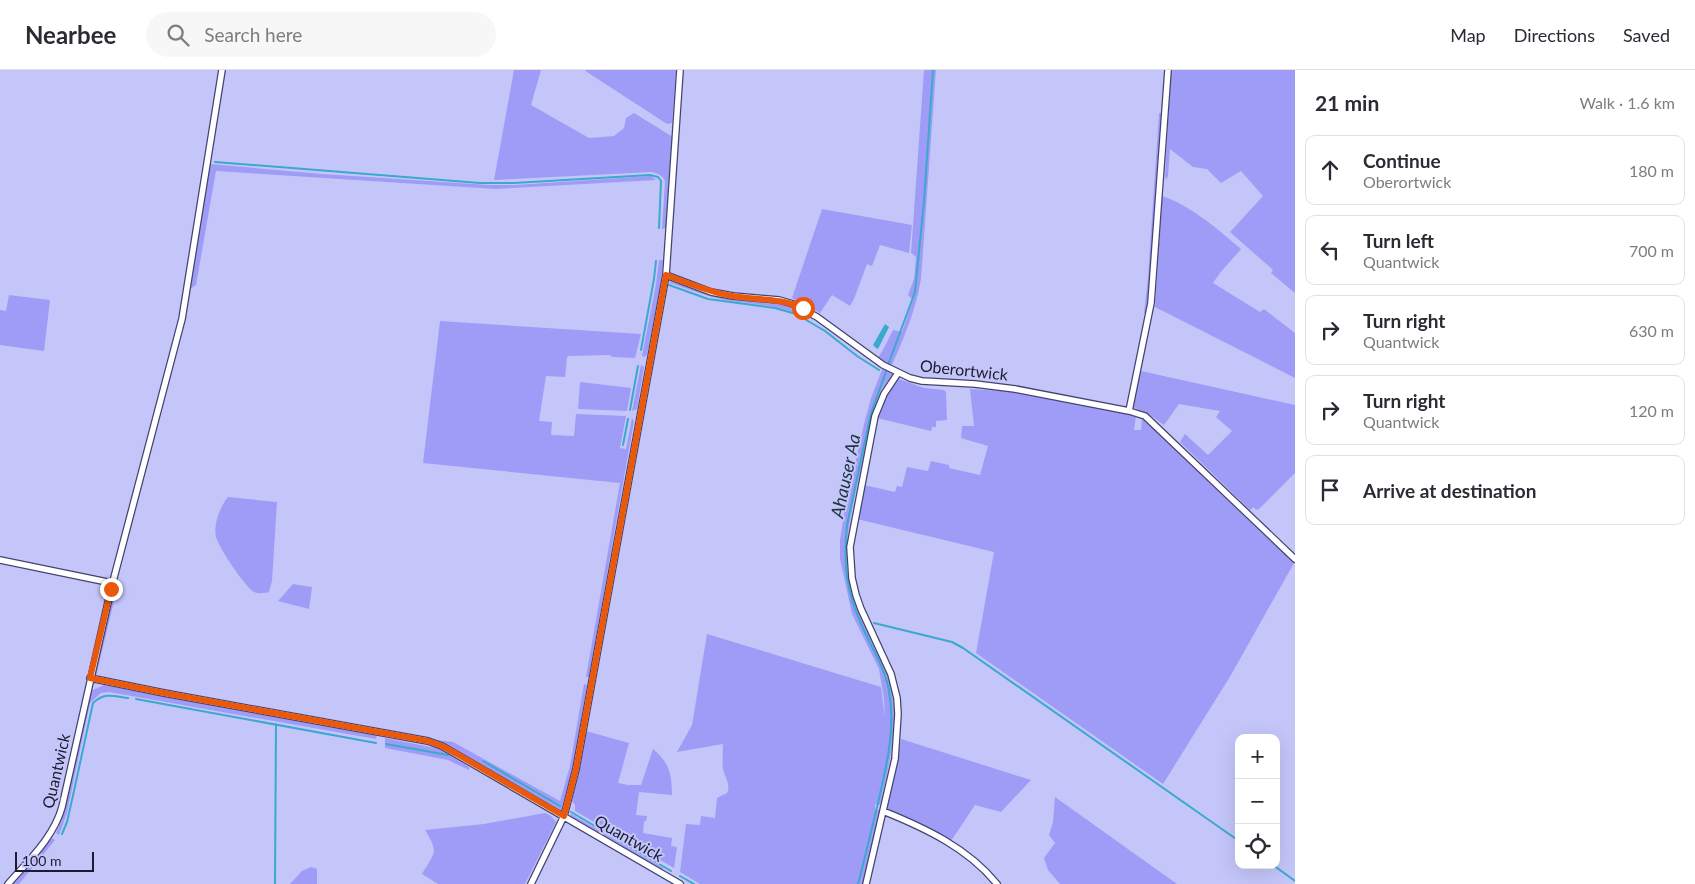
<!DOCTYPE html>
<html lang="en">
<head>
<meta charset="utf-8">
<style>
  body { margin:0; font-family:Lato,sans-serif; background:#f7f7f7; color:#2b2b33 }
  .controls { position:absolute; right:15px; bottom:15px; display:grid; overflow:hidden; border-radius:10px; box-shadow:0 5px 20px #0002 }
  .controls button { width:45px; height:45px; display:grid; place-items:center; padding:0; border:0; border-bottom:1px solid #e1e1e2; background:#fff; color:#2b2b33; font:25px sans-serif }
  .scale { position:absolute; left:15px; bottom:12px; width:79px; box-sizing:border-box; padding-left:5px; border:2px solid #1c1b2f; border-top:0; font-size:14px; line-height:18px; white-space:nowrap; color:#1c1b2f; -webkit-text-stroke:4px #c4c6fa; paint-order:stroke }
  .stop { position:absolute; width:15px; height:15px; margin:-11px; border:4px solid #ea580c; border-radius:50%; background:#fff }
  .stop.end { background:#ea580c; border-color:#fff; box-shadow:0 1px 5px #0008 }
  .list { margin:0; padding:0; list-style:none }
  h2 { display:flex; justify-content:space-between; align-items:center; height:65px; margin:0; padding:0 20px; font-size:21px }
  h2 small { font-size:16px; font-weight:400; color:#7c7c81 }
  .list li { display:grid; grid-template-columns:32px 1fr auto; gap:15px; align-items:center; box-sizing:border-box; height:70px; margin:0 10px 10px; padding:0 10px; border:1px solid #e1e1e2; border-radius:10px }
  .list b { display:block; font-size:19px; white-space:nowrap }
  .list p { margin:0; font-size:16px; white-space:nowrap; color:#7c7c81 }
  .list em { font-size:16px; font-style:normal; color:#7c7c81 }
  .icon { flex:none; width:28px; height:28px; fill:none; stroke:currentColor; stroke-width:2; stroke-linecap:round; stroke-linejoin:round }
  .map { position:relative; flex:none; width:1295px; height:814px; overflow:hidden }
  header { display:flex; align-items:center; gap:30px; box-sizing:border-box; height:70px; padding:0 25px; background:#fff; border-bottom:1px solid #e1e1e2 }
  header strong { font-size:24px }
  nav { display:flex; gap:28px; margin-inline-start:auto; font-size:18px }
  .search { width:350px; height:45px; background:#f7f7f7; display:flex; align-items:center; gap:12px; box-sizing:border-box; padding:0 18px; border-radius:28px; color:#7c7c81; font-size:19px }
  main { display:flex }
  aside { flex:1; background:#fff }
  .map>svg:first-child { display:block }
</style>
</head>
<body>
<header>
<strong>Nearbee</strong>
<div class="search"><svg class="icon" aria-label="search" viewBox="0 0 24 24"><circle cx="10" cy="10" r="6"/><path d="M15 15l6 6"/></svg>Search here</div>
<nav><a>Map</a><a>Directions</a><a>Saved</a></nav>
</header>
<main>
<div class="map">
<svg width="1295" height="814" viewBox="0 0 1295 814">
  <rect width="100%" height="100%" fill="#c4c6fa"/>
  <path fill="#9e9cf7" d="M514,0h27l-10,35 58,33 25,-2 10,-8 2,-10 8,-5 39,24 -7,91 -4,1 3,-48c-3,-6 -6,-7 -13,-9l-158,8z
    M585,0h91l-4,53 -5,1 -80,-52z
    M924,0h12l-15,209c-5,31 -17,59 -30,88l-13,-9 7,-12 8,-16 9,2 11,-32 -5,-5 6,-16 2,-22 -5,-4z
    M1171,0h124v223l-24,-20 2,-3 -43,-38 33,-36 -22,-25 -20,12 -14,-14 -14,-2 -23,-18 -2,27 -2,4 -1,-4z
    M1159,43h4l-13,179 -3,22 -3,-1 4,-36z
    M210,94l112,10 167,11h26l136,-9 5,4 -160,9 -280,-18 -20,114 -6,4z
    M1162,126c28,9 57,34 79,53l-21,24 -7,10 47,29 4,-3 31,24v45l-140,-71z
    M822,139l90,16 -3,28 -29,-8 -8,21 -5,-2 -13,35 -4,7 -18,-11 -12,18 -28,-15z
    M659,190h4l-2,24 -14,71 -3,2 -2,-1 14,-72z
    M670,211c13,4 25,9 37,12 23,6 88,5 101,25 -30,-14 -52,-13 -83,-18 -19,-4 -37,-11 -55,-17z
    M9,225l41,5 -6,51 -44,-6v-35l6,1z
    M440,251l201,13 -6,24 -23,-1 -2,-2 -42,1 -1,2 -2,19 -19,-1 -7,45 13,1 -1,13 23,1 2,-22 50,2 -6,32 6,1 6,-31 2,3 -45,256h-3l34,-194 -197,-20z
    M641,295l3,2 -7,42 -5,2z
    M883,297l11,5 -13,18 -6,16c-7,28 -13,57 -19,85 -6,29 -13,58 -8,87 6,35 28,63 39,95 15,44 3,89 -7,132l-5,-1v5l6,2 -16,73h-165l-20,-12 6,-48 14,1 1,-9 14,2 2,-20 10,-5c4,-9 -2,-15 -4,-24 -1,-8 0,-17 0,-25l-46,8 15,-27 15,-91 174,53 4,31 -1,-19 -5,-30 -27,-55 -12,-55v-19l5,-32 19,-84 7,-26z
    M1141,301l154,34v68l-36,36 -3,1 -2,-3 -4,3 -70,-68 5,-8 23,21 24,-24 -16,-14 4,-6 -41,-7 -15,21 -14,-10 -17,-8z
    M899,309l25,9 20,2 2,2 1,28 -11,1v6h-4l-1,4 -54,-13 10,-23z
    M580,312l51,6 -4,23 -49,-2z
    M970,319l47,3 96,17 23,7 -2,14h7l1,-12 152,145 -63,112 -68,109 -187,-131 18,-101 -137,-33 7,-34 31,7 2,-6 5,1 5,-20 21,4 3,-10 18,4v3l31,7 8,-29 -27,-8 1,-12h12z
    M228,427l49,5 -5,79 -3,11c-4,1 -11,2 -15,0 -9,-5 -35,-44 -38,-55 -3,-13 4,-30 12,-40z
    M293,514l19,3 -3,22 -31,-8z
    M111,523h5l-20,83 -3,-1z
    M584,614l3,1 -15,87 -11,38 -125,-70 17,2 107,59 10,-35z
    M104,615l273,50 -1,4 -267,-47 -8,1 -11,10 -23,110 -8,22 -3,-2 6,-13 29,-129z
    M586,661l43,12 -11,40 10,2h13l12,-36c16,13 19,25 19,46l-33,-3 -3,23 11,1 -1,5h-2l-1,12 29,5 -1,8 6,1 -3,21 -99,-57v-6l-3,-4z
    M385,668l56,11 28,18v3l-21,-10 -63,-12z
    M901,669l130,41 -30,32 -26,-7 -24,36 -22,-14 -42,-17z
    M1055,727l122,87h-117l-12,-14 -4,-12 11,-15 -6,-8 4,-13z
    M545,743l6,3 5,6 -31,62h-87l-16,-10c13,-22 17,-21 3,-44l59,-6z
    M571,744l92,54 -1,3 -93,-55z
    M52,768l3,2 -36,44h-6z
    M311,797l6,2v15h-27l12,-13z"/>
  <path fill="#3aa9cd" d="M885,254l4,3 -11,22 -2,-1 -3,-3z"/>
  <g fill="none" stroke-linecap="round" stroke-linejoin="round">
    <path stroke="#3aa9cd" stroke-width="2" d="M215,92l265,21h34l136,-8 8,2 3,4 -2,47
      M669,215l39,14 67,9 21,6 29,17 32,25 22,14
      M641,280l13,-71 2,-18
      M888,295l27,-73 9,-91 9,-131
      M630,340l8,-44
      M623,375l5,-26
      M874,553l78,19 11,6 276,193
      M136,629l240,44
      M386,674l62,11
      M483,691l77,45
      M571,742l100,59
      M62,764l5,-12 7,-31 19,-88c12,-11 20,-7 35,-5
      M1273,795l22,16
      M680,806l14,8
      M275,814l1,-160
      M858,814c7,-26 13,-52 19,-77 9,-39 19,-77 12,-116 -4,-23 -17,-42 -26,-63 -17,-36 -20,-64 -16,-103l24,-112 16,-44"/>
    <g stroke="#44436f" stroke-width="8">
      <path id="minor" d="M666,205l45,17 22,4 46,4 14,4 24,13 66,48 27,13 12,3 53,3 40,5 114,22 16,5 150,143
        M1129,341l22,-108 17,-233
        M0,490l112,23
        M90,608l74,15 264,48 14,5 238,138
        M883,741c42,17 85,37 114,73
        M8,814c20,-23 46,-47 54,-77l49,-218 71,-270 40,-249
        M531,814l33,-68 12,-47 90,-494 14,-205
        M866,814l29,-125 3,-45 -1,-16 -6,-24 -30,-65 -5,-14 -4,-17 -2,-31 25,-131 9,-22 14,-21"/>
    </g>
    <use href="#minor" stroke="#fff" stroke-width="5.5"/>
  </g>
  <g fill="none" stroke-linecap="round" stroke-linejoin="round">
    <path stroke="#ea580c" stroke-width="6" d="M111,519l-21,89 74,15 264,48 14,5 15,8 107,62 12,-47 90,-494c21,8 43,17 66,21 24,4 48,2 71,12"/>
  </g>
  <g text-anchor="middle" stroke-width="4" stroke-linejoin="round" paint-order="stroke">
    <g font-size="16" fill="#1c1b2f" stroke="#c4c6fa">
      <text transform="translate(964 300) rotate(6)" y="6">Oberortwick</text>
      <text transform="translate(56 701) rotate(-77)" y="6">Quantwick</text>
      <text transform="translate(629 768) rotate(30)" y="6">Quantwick</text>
    </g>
    <g font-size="18" font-style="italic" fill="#1c343d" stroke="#c4c6fa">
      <text transform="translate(846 406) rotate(-78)" y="6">Ahauser Aa</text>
    </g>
  </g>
</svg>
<div class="controls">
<button>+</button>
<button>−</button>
<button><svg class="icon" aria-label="locate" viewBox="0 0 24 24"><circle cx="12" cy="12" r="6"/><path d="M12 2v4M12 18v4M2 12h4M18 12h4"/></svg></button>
</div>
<div class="scale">100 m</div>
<div class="stop" style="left:803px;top:238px"></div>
<div class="stop end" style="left:111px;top:519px"></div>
</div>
<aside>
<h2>21 min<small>Walk · 1.6 km</small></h2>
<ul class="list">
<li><svg class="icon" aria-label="ahead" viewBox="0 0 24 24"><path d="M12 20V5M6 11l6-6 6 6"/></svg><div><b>Continue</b><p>Oberortwick</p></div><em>180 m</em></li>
<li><svg class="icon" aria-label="left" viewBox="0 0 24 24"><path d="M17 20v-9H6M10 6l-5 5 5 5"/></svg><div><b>Turn left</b><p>Quantwick</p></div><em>700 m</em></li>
<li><svg class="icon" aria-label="right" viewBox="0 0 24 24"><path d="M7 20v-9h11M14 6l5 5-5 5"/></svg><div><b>Turn right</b><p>Quantwick</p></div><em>630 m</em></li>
<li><svg class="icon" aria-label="right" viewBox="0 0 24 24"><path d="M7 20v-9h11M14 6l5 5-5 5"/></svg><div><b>Turn right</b><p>Quantwick</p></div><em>120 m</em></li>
<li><svg class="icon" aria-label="arrive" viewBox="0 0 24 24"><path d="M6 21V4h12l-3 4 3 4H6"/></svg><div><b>Arrive at destination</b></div></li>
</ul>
</aside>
</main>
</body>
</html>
